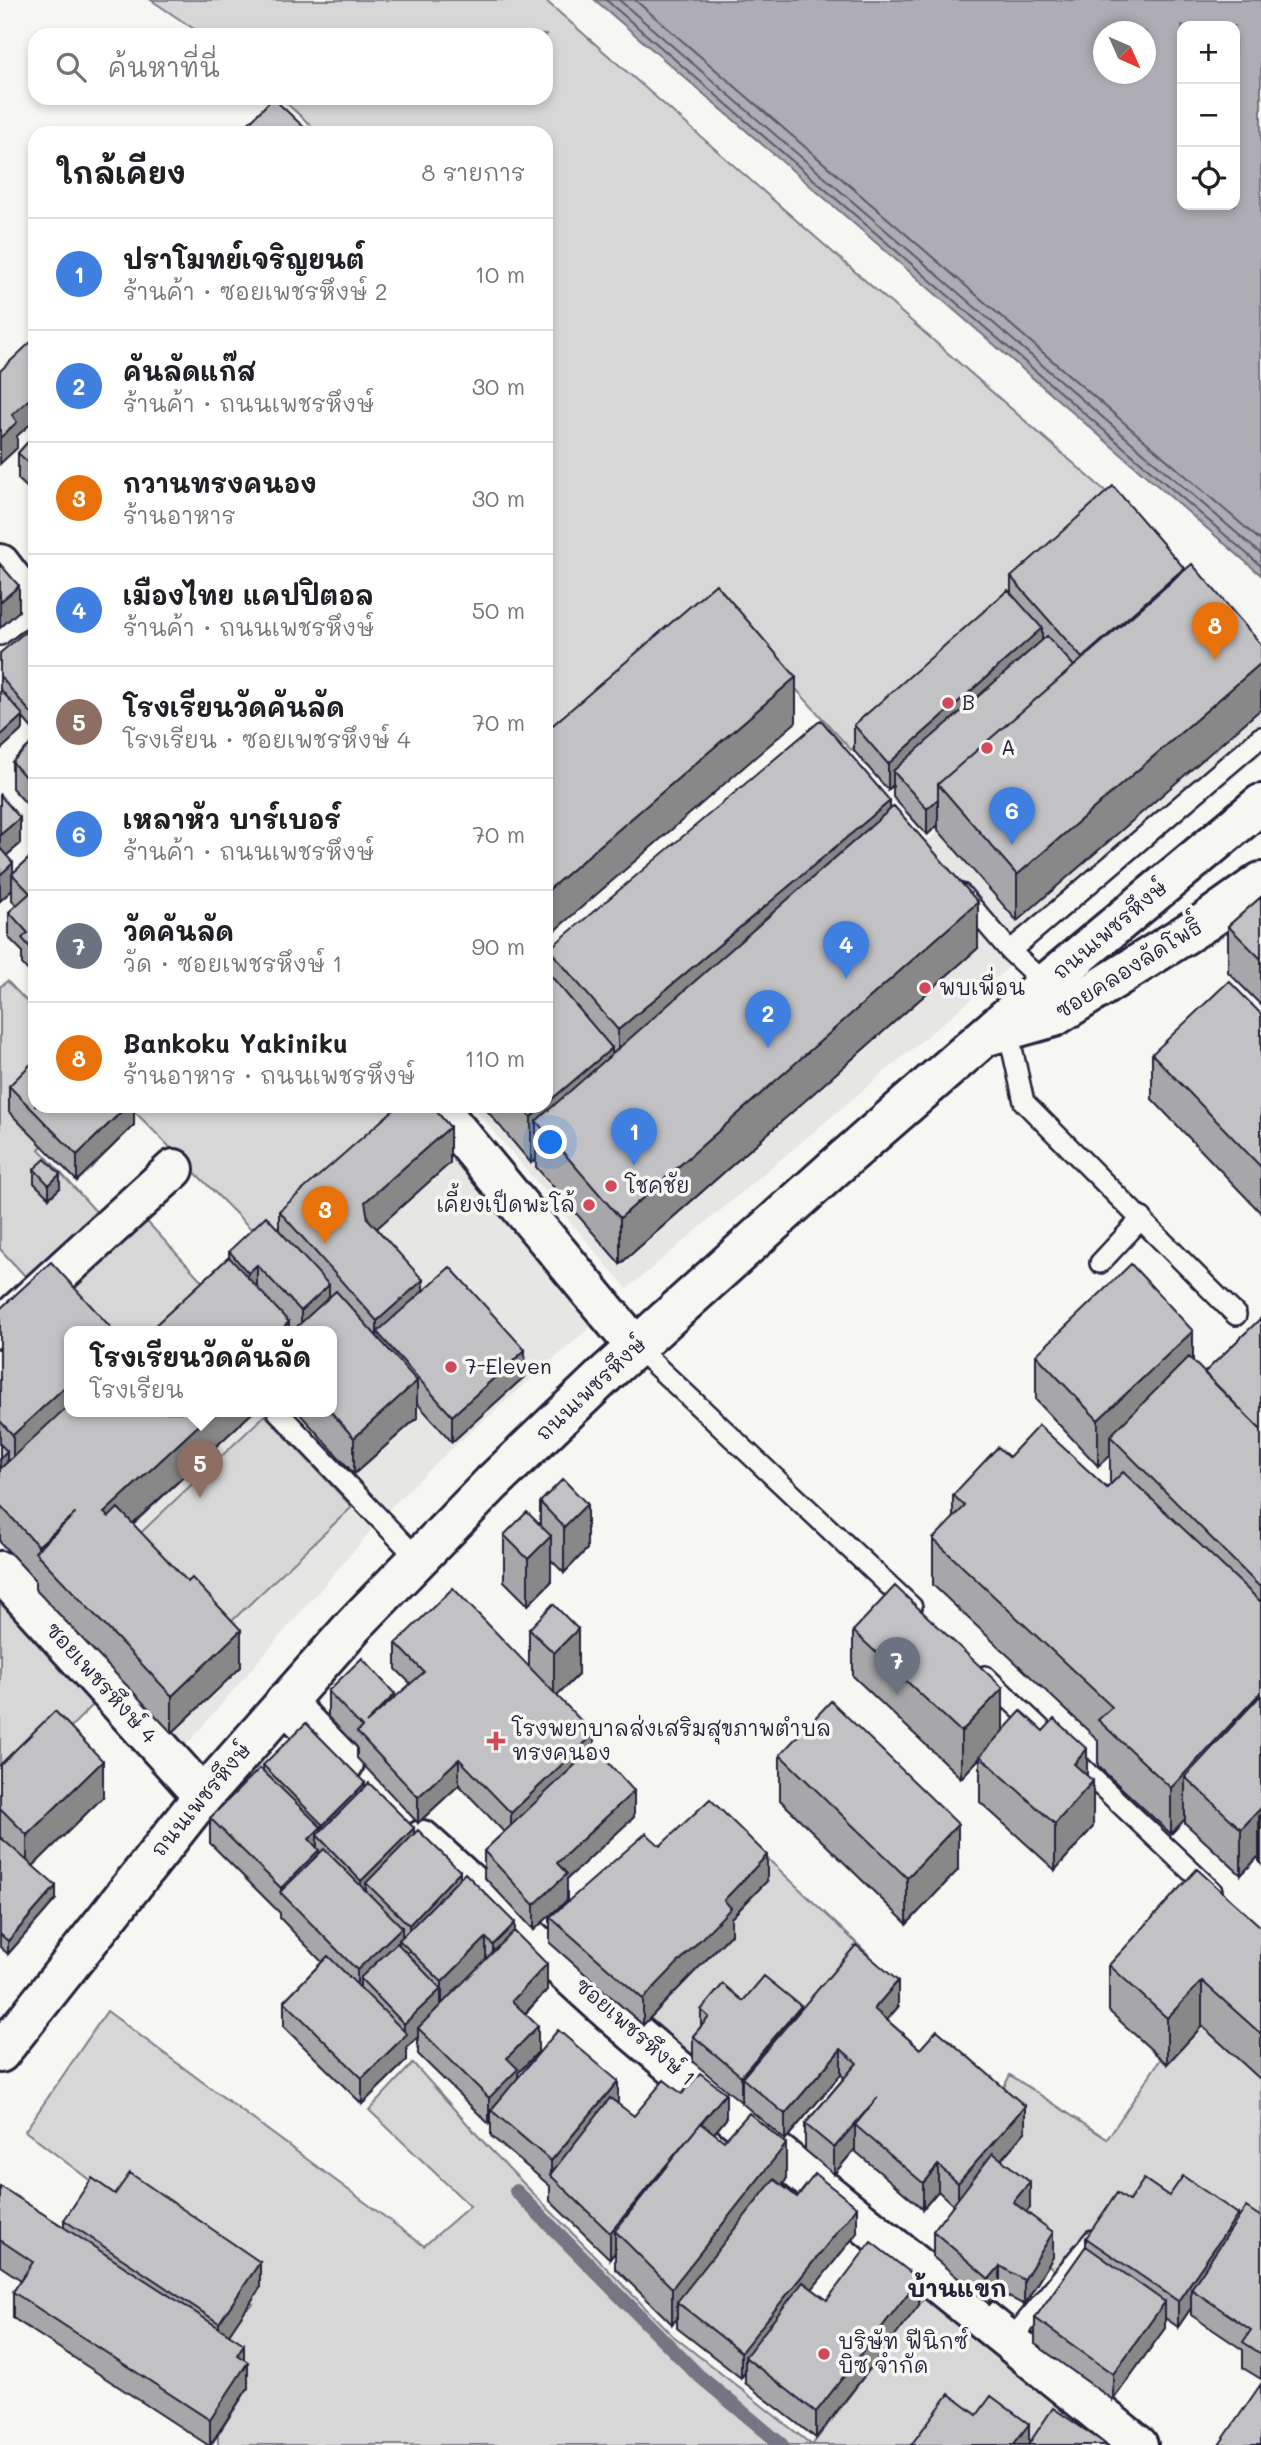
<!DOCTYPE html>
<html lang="th">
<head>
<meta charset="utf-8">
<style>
  body { margin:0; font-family:Mali,"Playpen Sans Thai",sans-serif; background:#f2f2f2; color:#202124 }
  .controls { position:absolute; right:21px; top:21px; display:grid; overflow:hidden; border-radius:14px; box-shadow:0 4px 10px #0003 }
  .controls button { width:63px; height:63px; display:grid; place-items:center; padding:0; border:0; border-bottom:2px solid #e0e0e0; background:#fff; color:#202124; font:35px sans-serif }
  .compass { position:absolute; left:1093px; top:21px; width:63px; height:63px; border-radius:50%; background:#fff; box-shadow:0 4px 10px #0003; rotate:135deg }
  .you { position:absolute; left:551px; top:1143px; width:24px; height:24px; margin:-18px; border:5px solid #fff; border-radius:50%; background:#1a73e8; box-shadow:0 0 0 10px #1a73e833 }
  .badge { display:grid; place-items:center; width:46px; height:46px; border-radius:50%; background:#0f766e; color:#fff; font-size:23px; font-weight:700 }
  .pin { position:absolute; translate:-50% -58px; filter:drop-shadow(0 2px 4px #0008) }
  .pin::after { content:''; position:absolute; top:37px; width:24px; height:21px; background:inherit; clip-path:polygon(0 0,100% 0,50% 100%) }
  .popup { position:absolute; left:64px; top:1326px; width:273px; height:91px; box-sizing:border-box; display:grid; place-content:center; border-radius:14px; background:#fff; filter:drop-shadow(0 2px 5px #0005); font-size:23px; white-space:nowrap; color:#757577 }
  .popup b { font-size:26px; color:#202124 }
  .popup::after { content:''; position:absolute; left:50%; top:100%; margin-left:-14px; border:14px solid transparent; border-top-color:#fff }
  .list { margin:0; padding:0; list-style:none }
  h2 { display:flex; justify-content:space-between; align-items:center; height:91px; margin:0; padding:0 28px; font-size:30px }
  h2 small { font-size:23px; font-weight:400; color:#757577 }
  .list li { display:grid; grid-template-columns:46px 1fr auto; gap:21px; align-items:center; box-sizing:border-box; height:112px; padding:0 28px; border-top:2px solid #e0e0e0 }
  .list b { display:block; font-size:26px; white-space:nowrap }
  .list p { margin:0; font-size:23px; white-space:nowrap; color:#757577 }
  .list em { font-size:23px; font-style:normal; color:#757577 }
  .icon { flex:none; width:38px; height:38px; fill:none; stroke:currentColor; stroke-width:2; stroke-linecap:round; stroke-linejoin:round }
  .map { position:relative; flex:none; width:1261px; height:2445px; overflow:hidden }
  .search { position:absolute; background:#fff; box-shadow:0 4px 10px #0003; left:28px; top:28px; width:525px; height:77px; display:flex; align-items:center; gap:18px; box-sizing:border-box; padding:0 24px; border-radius:21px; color:#757577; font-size:26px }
  .panel { position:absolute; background:#fff; box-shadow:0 4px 10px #0003; left:28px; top:126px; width:525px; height:987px; border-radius:21px }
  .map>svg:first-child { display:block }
</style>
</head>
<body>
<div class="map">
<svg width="1261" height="2445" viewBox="0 0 1261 2445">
  <rect width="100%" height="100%" fill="#f6f6f2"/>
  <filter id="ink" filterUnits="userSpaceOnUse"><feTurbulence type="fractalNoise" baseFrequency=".0143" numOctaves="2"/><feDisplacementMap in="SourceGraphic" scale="14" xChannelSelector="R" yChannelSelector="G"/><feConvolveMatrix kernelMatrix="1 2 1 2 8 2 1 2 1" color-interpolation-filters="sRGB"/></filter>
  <g filter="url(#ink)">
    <path fill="#e6e6e4" d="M1202,595l59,68v92l-634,534 -155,-183h74l349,-258 34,-9z
      M419,1111l177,211 -147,129 -55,53 -214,248 -180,-196v-64l86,-80h245v-80z"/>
    <path fill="#d7d7d7" stroke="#7c7c89" stroke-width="2" d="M151,0h394l575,504 -269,246 -119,-132 -186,159v-644h-227l-38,-35h265v-63h-343z
      M7,981l28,29v96h47l-43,43 61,67 -73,62 -27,-29v-262z
      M129,1106h285l-147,139z
      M139,1213l75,81 -41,38h-100l-29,-33z
      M265,1415l87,92 -134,127 -88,-91z
      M0,1590l94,114 -94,93z
      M768,1859l100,95 -12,17 -151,107 -62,-58z
      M1261,1972v265l-175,57 -135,-103 59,-116 97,64 53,-79z
      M107,2011l317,235 46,-40 -101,-96 44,-47 75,84 184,188 140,110 119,-156 138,115 -29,41h-822l-1,-116 36,-25 -228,-173z"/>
    <path fill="#adadb3" stroke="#757583" stroke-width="2" fill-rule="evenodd" d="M595,0h666v575zM1182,26h53v179h-53zM1104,32h42v42h-42z"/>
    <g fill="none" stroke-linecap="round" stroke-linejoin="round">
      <path stroke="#5a5a6b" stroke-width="2" d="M606,0l655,566
        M619,0l642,554
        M635,0l626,541"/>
      <path stroke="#757583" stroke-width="14" d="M516,2191l181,183 85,71"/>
      <g stroke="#22223b" stroke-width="24">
        <path id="service" d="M0,635l34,-27
          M961,894l49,57 35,33
          M1010,951l251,-214
          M1008,1030l16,72 212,213
          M1100,1263l42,-45
          M636,1347l276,260
          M278,1412l140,147
          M985,1676l227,215
          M1010,2341l83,-101"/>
      </g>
      <g stroke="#22223b" stroke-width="44">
        <path id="minor" d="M0,564l35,46
          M987,1036l67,-19 151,-95 56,-40
          M437,1106l199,241
          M0,1328l174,-159
          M0,1571l203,225
          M285,1702l59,61
          M422,1840l187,171 136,116 393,318"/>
      </g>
      <g stroke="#22223b" stroke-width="44">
        <path id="secondary" d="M0,2053l203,-257 151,-171 138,-142 117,-112 225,-203 211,-184 216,-180"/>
      </g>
      <use href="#service" stroke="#f6f6f2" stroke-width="19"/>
      <use href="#minor" stroke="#f6f6f2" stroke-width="38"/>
      <use href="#secondary" stroke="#f6f6f2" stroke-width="38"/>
    </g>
    <path fill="#a7a7a9" stroke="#22223b" stroke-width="2" d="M35,434v61l-17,-16v-26z
      M1184,568l-167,353 -79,-91v-5l-11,10 -34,-38v-12l-5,5 -34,-39v-26l157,-133v-15z
      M35,632v100l-12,-14v11l-23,21v-97z
      M35,740v94l-4,-5v-20l-19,-21v-26z
      M0,795l20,49 -14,12 7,17 22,-20v126l-13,-15v-13l-13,-13v-26l8,-7 -5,-5v-10l-12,11z
      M890,810l88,138 -358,316 -84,-97v-8l-5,4 -48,-57h63l3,-157z
      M1261,897v108l-33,-33v-46z
      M1261,1014v199l-109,-114v-45z
      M9,1086l125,20v19l-57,56 -68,-69z
      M450,1163l-73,65 46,63 102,85 -73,66 -35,-39v15l-63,56 -56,-62h33v-80h-183l81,-75v-6l50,-20v-20z
      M34,1169l26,19 -11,10 -15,-15z
      M0,1309l69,103h184l-120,112 108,143 -69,66 -137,-144v-9l-35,-38z
      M1261,1318v546l-2,-2v-6l-18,19 -56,-52v-4l-14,15 -73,-68v-26l-165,-155v-46l20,-20v-24l56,-38 98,31 4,-4 -1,-2v-27l-12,11 -62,-66v-45l157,7 11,11z
      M540,1502l47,47 -23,24 -13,-13v22l-23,23 -24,-24v-46l36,-11z
      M529,1629l49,46 -21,21 37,51 40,70 -67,62v21l-33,30 -50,-53v-26l20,-19 -45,-47 -41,38 -61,-65v-11l-29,-30v-26l67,7 16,-14 -15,-15v-26l133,24z
      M853,1631l150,99 84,46 6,51 -38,43 -75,-68v-44l-19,20 -108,-102z
      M780,1755l178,115 -51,54 -127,-124z
      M0,1765l103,32 -70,69 23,33 -48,55 -8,-7z
      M263,1765l102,21 49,48 101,98 32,58 -22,24 13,38 -20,21v5l100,27 16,11 48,-22 44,25 -12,15 10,7 62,39 -4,5 15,12 60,36 -45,56 15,11 92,5 -103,133 -71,-55v-11l-4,6 -64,-50v-9l-5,5 -57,-56v-16l-5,7 -60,-58v-15l-59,-50v-14l-2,2 -71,-70v-17l-11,10v13l-45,44 -78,-77v-26l38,-39 -42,-44v-5l-70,-70v-25l53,-47z
      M660,1846l107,35 -36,37v16l-88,91 -93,-82v-26z
      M1261,1927v153l-59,-54 -35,38 -58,-53v-46z
      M743,2001l58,9 97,-3 -11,13 33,29 105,83 -24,28 29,48 -4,4 27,45 -29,48 -24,-13 -11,12 -56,-47v-26l20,-26 -15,-14 -15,18 -68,-58v-2l-21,25 -29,-24v-26l39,-46 -3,-4 -56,66 -43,-37v-2l-1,1 -48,-40v-26l8,-9v-17z
      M0,2187l64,40v-7l196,68 -31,46 15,25 4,29 -37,57h-3l-195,-127v-26l8,-12 -21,-14z
      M1169,2196l69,24 23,-3v162l-18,-11v-18l-52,-35v-7l-13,19 -13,-9v10l-52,72 -78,-56v-26l51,-72v-8l43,-37z"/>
    <path fill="#888889" stroke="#22223b" stroke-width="2" d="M35,394v26l-18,16v12l-17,16v-26l12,-23z
      M1184,568v36l-102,91v-37z
      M19,586v25l-19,17v-26z
      M1042,628v26l-149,117v14l-5,5v-26z
      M1261,663v46l-244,212v-46z
      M796,677v45l-250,216v-46z
      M23,715v14l-23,21v-14z
      M938,799v26l-11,10v-26z
      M890,801v46l-272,229v-46z
      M20,818v26l-20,17v-26z
      M13,863v13l-1,-2v16l-12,11v-26z
      M978,902v46l-358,316v-46z
      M612,1048v45l-76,28v38l-5,4v-46l13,-11h2v-2z
      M127,1106h7v19l-57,56v-26z
      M450,1127v36l-85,76v-37z
      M60,1174v14l-11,10v-13z
      M257,1265v36l-9,8v-36z
      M423,1280v37l-46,15v25v-36z
      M329,1285v37l-28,10v-21z
      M289,1322v10h-11z
      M1193,1331v46l-83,59v19l-12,11v-46z
      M525,1350v26l-73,66v-26z
      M417,1381v37l-63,56v-36z
      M69,1383v29l-56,60v-37z
      M213,1412h40l-149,138v-37z
      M7,1451v26l-7,7v-26z
      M587,1504v45l-23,24v-46z
      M76,1513l-38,42v-9z
      M551,1536v46l-23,23v-46z
      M578,1629v46l-24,23v-45z
      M241,1630v37l-69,66v-37z
      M1003,1688v45l-42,45v-46z
      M1261,1692v46l-76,39v42l-14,15v-46z
      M395,1694v26l-29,3z
      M594,1734v26l-83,79v-26z
      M1087,1749v39l6,-7v46l-38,43v-46l19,-60z
      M459,1759v26l-41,38v-26z
      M103,1761v36l-76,75v-37z
      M365,1783v25l-42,33v-16z
      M634,1791v26l-67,62v21l-33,30v-25l23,-42z
      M1261,1808v10l-2,-2v40l-18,19v-46z
      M958,1824v46l-51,54v-46z
      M321,1827v12l-4,-4v17l2,-2v26l-38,18v-6l28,-49z
      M414,1828v26l-48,29v19l-5,5v-26z
      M767,1855v26l-36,37v16l-88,91v-26l81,-99z
      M460,1871v26l-51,54v-26z
      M56,1886v13l-48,55v-13z
      M515,1923v26l-22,22v-26z
      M402,1927v15l-3,-2v15l-39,23v15l-3,3v-26z
      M486,1938v26l-44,44v-26z
      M547,1964v26l-35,37v-26z
      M898,1981v26l-24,28v-26z
      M1202,1981v45l-35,38v-46z
      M441,1989v26l-23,13v9l-11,10v13l-45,44v-26l42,-41v-13z
      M801,2006v26l-59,46v23l-1,1v-26z
      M538,2026v26l-20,21v22l-27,15v12l-2,2v-26l18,-40z
      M841,2049v25l-56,66v-26z
      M618,2081v26l-67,69v-15z
      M726,2093v26l-101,122 -10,-10v21l-5,7v-26z
      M878,2097l-23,28v24l-21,25v-26z
      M1025,2106v26l-67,77v-26z
      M786,2144v36l-101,128 -8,-6v17l-5,5v-36z
      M938,2165v26l-15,18v-26z
      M1030,2182v26l-17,20v-26z
      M857,2207v26l-104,130 -8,-6v15l-4,6v-26z
      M1238,2214v25l-47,50v19l-13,19v-26z
      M1053,2232v25l-29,48v-25z
      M260,2262v26l-41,61v-26z
      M1000,2266v26l-11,12v-25z
      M919,2279v26l-103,133v-26z
      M1165,2302v26l-52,72v-26z
      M244,2344v26l4,-8v26l-38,57v-25l27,-65z
      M1029,2424v21h-16z"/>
    <path fill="#c2c2c4" stroke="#22223b" stroke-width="2" d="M273,98l37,35h-71z
      M35,338v56l-23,21 5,7 -17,16v-67z
      M35,434v35l-17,-16z
      M1113,486l71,82 -102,90 -71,-81z
      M0,564l19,22 -19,16z
      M1192,564l69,80v19l-244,212 -79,-91z
      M716,584l80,93 -250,215v-161z
      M1008,590l34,38 -154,136 -34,-39z
      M31,627l4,5v86l-35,-42v-23z
      M1047,636l27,30 -136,118v15l-11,10 -34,-38z
      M0,689l23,26 -23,21z
      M821,720l69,81 -272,229 -69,-81z
      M35,740v48l-23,-26z
      M0,795l20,23 -20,17z
      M35,799v9l-4,-5z
      M894,806l84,96 -358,316 -84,-97z
      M0,848l13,15 -13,12z
      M35,853v100l-13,-15 6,-5 -19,-21 21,-19 -18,-19z
      M1261,897v62l-33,-33z
      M546,970l66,78 -66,56z
      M1229,981l32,33v153l-109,-113z
      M35,1060v46h92l-50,49 -68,-69z
      M398,1106h34l18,21 -85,75 3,17 55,61 -46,41 -98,-110z
      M522,1106h22l-13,11z
      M45,1159l15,15 -11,11 -15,-16z
      M266,1216l63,69 -28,26 -44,-46 -9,8 -19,-22z
      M229,1257l60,65 -11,10h-130z
      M51,1262l64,70h-46v51l-56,52 -13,-14v-112z
      M1131,1264l62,67 -95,89 -62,-65z
      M450,1267l75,83 -73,66 -75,-84z
      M336,1291l81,90 -63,57 -23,-26v-80h-40z
      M1261,1318v112l-57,-57z
      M1189,1357l72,73v158l-151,-152z
      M69,1405v7h144l-109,101 5,4 9,-9 70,74 4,-4 49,52 -69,66 -137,-144 41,-39 -38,33 -38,-41v-36z
      M1039,1425l68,63 16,-16 138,130v90l-90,96 -73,-68 14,-13 -179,-168 32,-33 -12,-11 45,-48 11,10z
      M0,1444l7,7 -7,7z
      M563,1479l24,25 -23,23 -24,-25z
      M527,1512l24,24 -23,23 -24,-24z
      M895,1586l108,102 -42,44 -108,-101z
      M453,1588l141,146 -83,79 -52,-54 -41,38 -61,-65 5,-5 -34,-36 34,-33 33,36 -29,29 58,-51 -28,-29z
      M553,1604l25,25 -24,24 -25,-24z
      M1261,1695v113l-20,21 -56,-52z
      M831,1701l127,123 -51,54 -127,-123z
      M55,1711l48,50 -76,74 -27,-27v-43z
      M1021,1711l22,20 11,-12 33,30 -13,15 19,17 -38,43 -75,-68z
      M306,1723l59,60 -42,42 -60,-60z
      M594,1747l40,44 -77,72 10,11 -33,31 -50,-54z
      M260,1768l61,59 -12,12 10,11 -38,38 -71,-70z
      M369,1783l45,45 -53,53 -44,-46z
      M710,1799l57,56 -43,45 7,8 -88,91 -93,-82 96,-84 14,13z
      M418,1830l42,41 -51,54 -43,-42z
      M0,1837l56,49 -48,55 -8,-7z
      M324,1849l78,78 -45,43 -77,-78z
      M1197,1869l64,58v107l-59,-53 -35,37 -58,-53z
      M465,1873l50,50 -22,22 -7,-7 -44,44 -43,-42z
      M514,1931l33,33 -35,37 26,25 -31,32 11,11 -29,29 -71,-70z
      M397,1943l44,46 -37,35 -44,-46z
      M856,1945l42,36 -24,28 46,40 17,-19 88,76 -67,77 -20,-18 -15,18 -68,-58 23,-28 -44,51 -29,-24 52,-61 -16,-14 -56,65 -43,-36z
      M328,1956l79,78 -45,44 -78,-77z
      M764,1976l37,30 -60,70 -48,-40 16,-19 -8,-7 22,-26 20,17z
      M558,2030l60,51 -67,80 -60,-51z
      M700,2073l26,20 -116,140 -60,-58 60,-77 24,18 30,-36 18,14z
      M749,2113l37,31 -114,144 -57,-57 86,-108 23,18z
      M993,2153l37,29 -17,20 40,30 -29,48 -24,-14 -11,13 -56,-48z
      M130,2173l130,89 -41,61 -155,-103 28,-42 23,16z
      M815,2174l42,33 -116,145 -64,-50 97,-123 23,18z
      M1183,2176l55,38 -60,87 -92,-63 31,-45 12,8 15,-22 25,17z
      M0,2186l244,158 -7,11 11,7 -38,58 -197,-128 20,-30 -33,-22z
      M1246,2207l15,10v137l-18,-12 8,-12 -60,-41z
      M871,2242l48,37 -103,133 -71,-55 58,-75 24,18z
      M1086,2246l79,56 -52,72 -78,-56z
      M1261,2384v61h-42z
      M949,2394l28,21 14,-19 38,28 -16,21h-102z
      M1053,2408l54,37h-79z"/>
  </g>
  <g fill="#d1495b" stroke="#f6f6f2" stroke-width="2.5">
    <circle cx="948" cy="703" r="7"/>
    <circle cx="987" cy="748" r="7"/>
    <circle cx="925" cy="988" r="7"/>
    <circle cx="611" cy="1186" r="7"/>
    <circle cx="589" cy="1205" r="7"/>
    <circle cx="451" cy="1367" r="7"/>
    <path d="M492.5 1730.5h7v7h7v7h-7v7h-7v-7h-7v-7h7z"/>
    <circle cx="824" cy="2354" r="7"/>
  </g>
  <g text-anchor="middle" stroke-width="7" stroke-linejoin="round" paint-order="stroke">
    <g font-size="21" fill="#22223b" stroke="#f6f6f2" text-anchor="start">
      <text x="962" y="710">B</text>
      <text x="1001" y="755">A</text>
      <text x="939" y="995">พบเพื่อน</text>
      <text x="625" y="1193">โชคชัย</text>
      <text x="575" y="1212" text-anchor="end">เคี้ยงเป็ดพะโล้</text>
      <text x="465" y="1374">7-Eleven</text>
      <text x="512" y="1736">โรงพยาบาลส่งเสริมสุขภาพตำบล<tspan x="512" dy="24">ทรงคนอง</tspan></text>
      <text x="838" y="2349">บริษัท ฟีนิกซ์<tspan x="838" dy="24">บิซ จำกัด</tspan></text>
    </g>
    <g font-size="21" fill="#22223b" stroke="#f6f6f2">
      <text transform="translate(1110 930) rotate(-40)" y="7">ถนนเพชรหึงษ์</text>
      <text transform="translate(1129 969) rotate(-32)" y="7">ซอยคลองลัดโพธิ์</text>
      <text transform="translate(591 1389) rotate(-43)" y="7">ถนนเพชรหึงษ์</text>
      <text transform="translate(101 1683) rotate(48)" y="7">ซอยเพชรหึงษ์ 4</text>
      <text transform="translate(201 1800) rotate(-50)" y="7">ถนนเพชรหึงษ์</text>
      <text transform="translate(635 2032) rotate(41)" y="7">ซอยเพชรหึงษ์ 1</text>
    </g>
    <g font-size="24" font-weight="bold" fill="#22223b" stroke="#f6f6f2">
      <text x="957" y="2297">บ้านแขก</text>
    </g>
  </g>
</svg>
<div class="controls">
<button>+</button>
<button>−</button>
<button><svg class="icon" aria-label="locate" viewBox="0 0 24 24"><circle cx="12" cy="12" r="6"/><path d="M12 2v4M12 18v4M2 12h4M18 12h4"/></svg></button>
</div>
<svg class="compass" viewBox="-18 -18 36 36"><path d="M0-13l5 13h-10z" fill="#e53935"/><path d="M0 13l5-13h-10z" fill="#757577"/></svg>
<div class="you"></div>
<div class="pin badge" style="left:634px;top:1166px;background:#3f7fe0">1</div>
<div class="pin badge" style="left:768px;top:1048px;background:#3f7fe0">2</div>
<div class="pin badge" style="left:325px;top:1244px;background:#e8710a">3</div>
<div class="pin badge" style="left:846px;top:979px;background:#3f7fe0">4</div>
<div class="pin badge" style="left:200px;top:1498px;background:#8d6e63">5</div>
<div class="popup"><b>โรงเรียนวัดคันลัด</b>โรงเรียน</div>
<div class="pin badge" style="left:1012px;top:845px;background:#3f7fe0">6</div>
<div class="pin badge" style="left:897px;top:1695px;background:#6b7280">7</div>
<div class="pin badge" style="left:1215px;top:660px;background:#e8710a">8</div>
<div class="search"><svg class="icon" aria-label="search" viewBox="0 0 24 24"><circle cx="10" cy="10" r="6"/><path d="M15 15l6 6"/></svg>ค้นหาที่นี่</div>
<section class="panel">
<h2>ใกล้เคียง<small>8 รายการ</small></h2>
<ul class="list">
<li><span class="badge" style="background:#3f7fe0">1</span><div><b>ปราโมทย์เจริญยนต์</b><p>ร้านค้า · ซอยเพชรหึงษ์ 2</p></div><em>10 m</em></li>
<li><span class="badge" style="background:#3f7fe0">2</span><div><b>คันลัดแก๊ส</b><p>ร้านค้า · ถนนเพชรหึงษ์</p></div><em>30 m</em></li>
<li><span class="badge" style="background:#e8710a">3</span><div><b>กวานทรงคนอง</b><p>ร้านอาหาร</p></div><em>30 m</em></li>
<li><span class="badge" style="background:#3f7fe0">4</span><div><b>เมืองไทย แคปปิตอล</b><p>ร้านค้า · ถนนเพชรหึงษ์</p></div><em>50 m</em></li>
<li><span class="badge" style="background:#8d6e63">5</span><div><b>โรงเรียนวัดคันลัด</b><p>โรงเรียน · ซอยเพชรหึงษ์ 4</p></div><em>70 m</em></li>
<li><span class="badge" style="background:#3f7fe0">6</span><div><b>เหลาหัว บาร์เบอร์</b><p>ร้านค้า · ถนนเพชรหึงษ์</p></div><em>70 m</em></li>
<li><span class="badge" style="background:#6b7280">7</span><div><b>วัดคันลัด</b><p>วัด · ซอยเพชรหึงษ์ 1</p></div><em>90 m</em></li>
<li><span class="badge" style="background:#e8710a">8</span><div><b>Bankoku Yakiniku</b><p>ร้านอาหาร · ถนนเพชรหึงษ์</p></div><em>110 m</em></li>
</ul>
</section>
</div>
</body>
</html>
